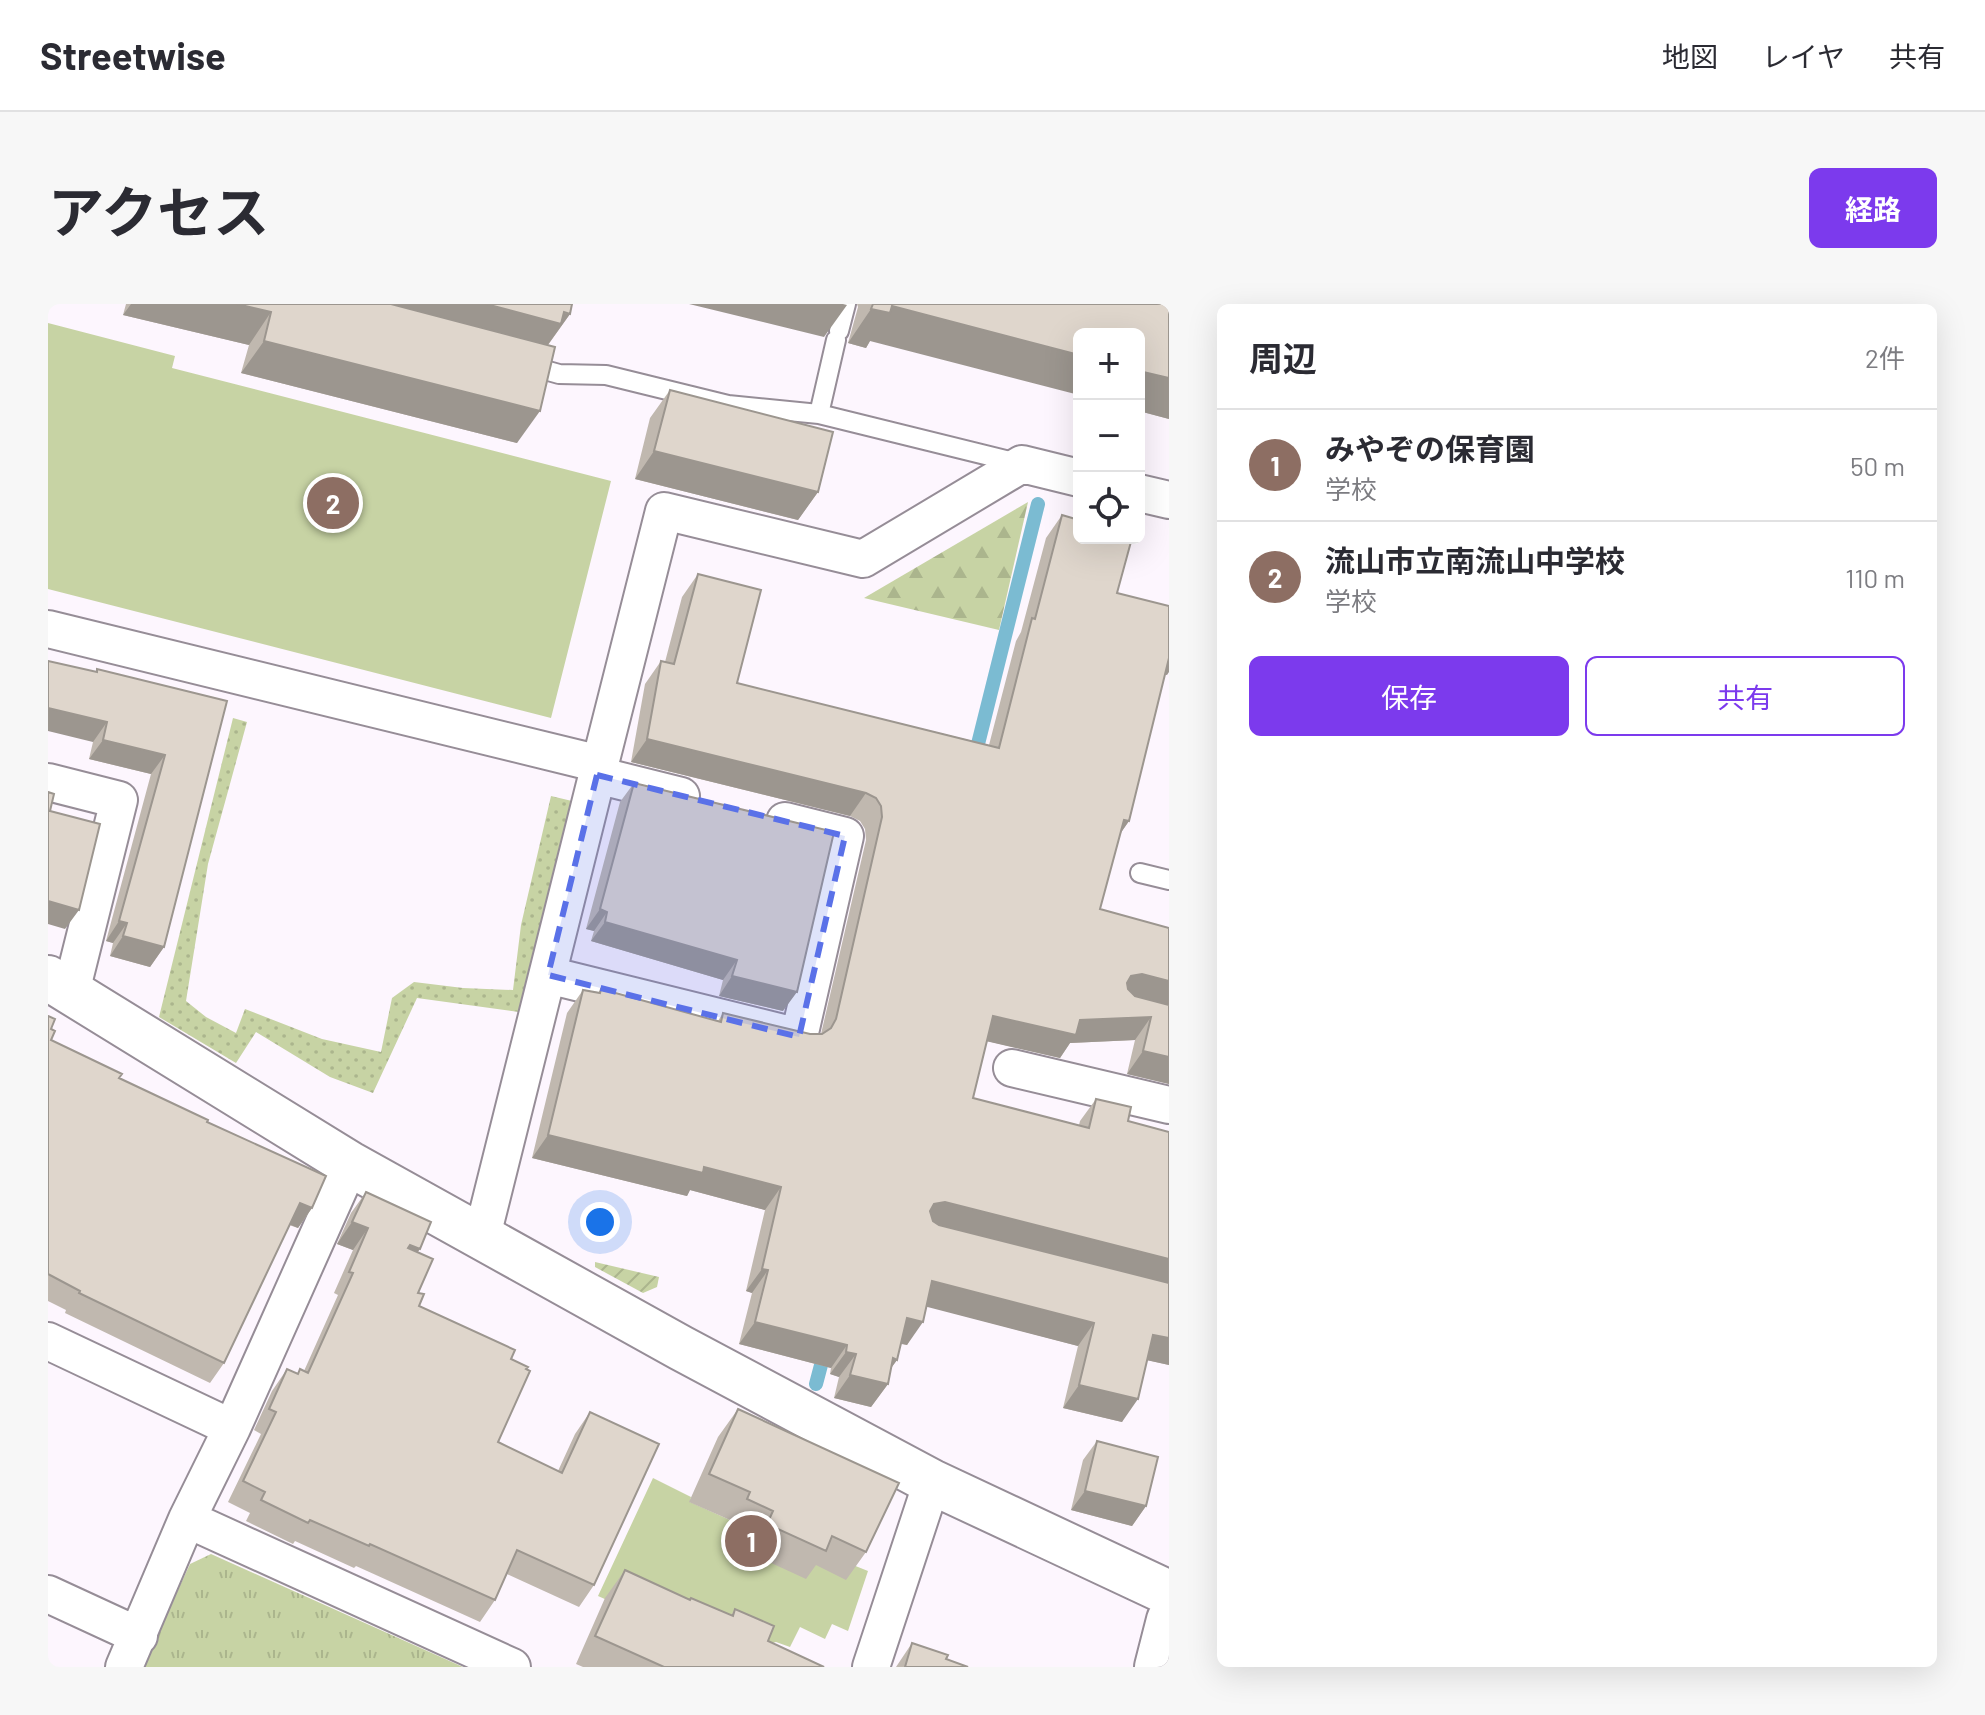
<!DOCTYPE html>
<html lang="ja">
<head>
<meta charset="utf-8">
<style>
  body { margin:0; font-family:Barlow,"Noto Sans JP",sans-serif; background:#f7f7f7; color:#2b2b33 }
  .controls { position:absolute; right:24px; top:24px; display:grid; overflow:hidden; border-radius:12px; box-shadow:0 8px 32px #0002 }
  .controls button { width:72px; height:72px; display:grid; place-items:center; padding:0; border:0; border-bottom:2px solid #e1e1e2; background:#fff; color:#2b2b33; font:40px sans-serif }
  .you { position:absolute; left:552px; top:918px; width:28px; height:28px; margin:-20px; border:6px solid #fff; border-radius:50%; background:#1a73e8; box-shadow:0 0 0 12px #1a73e833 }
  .badge { display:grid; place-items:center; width:52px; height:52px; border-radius:50%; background:#7c3aed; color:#fff; font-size:26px; font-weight:700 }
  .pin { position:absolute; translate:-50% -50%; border:4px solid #fff; box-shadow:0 2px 8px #0006 }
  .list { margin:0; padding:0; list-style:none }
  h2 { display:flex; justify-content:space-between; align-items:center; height:104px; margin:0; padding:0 32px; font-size:34px }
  h2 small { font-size:26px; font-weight:400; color:#7c7c81 }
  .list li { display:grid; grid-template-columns:52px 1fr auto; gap:24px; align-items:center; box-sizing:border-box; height:112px; padding:0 32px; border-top:2px solid #e1e1e2 }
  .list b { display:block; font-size:30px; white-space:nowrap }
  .list p { margin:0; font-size:26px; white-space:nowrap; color:#7c7c81 }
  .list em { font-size:26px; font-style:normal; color:#7c7c81 }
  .actions { display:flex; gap:16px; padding:24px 32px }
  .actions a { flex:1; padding:18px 0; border:2px solid #7c3aed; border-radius:12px; text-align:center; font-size:28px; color:#7c3aed }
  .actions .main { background:#7c3aed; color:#fff }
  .icon { flex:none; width:44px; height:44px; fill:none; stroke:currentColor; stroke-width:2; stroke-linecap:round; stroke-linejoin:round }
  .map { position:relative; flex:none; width:1121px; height:1363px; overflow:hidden; border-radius:12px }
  header { display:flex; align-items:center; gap:48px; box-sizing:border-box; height:112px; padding:0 40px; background:#fff; border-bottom:2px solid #e1e1e2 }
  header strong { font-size:38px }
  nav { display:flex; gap:44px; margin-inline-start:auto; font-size:28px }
  .intro { display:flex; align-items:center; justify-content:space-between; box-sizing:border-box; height:192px; padding:0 48px }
  h1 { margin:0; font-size:56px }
  .button { padding:20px 36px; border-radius:12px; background:#7c3aed; color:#fff; font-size:28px; font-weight:700 }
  main { display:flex; gap:48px; padding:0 48px }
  aside { flex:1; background:#fff; border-radius:12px; box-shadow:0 8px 32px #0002 }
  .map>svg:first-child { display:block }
</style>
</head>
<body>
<header>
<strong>Streetwise</strong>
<nav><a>地図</a><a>レイヤ</a><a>共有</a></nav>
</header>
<div class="intro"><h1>アクセス</h1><a class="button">経路</a></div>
<main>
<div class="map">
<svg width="1121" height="1363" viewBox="0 0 1121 1363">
  <defs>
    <pattern id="grass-dots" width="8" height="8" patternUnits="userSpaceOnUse" patternTransform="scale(2)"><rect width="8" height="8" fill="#c7d3a4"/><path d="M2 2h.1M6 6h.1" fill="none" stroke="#abb58d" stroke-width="1.8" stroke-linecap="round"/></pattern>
    <pattern id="forest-firs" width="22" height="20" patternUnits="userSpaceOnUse" patternTransform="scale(2)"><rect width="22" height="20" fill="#c7d3a4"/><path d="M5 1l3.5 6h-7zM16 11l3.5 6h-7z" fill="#abb58d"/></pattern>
    <pattern id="park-tufts" width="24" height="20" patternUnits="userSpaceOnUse" patternTransform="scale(2)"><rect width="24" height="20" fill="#c7d3a4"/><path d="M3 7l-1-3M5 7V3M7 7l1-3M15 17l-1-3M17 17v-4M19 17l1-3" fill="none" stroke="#abb58d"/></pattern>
    <pattern id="garden-furrows" width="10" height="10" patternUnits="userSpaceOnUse" patternTransform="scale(2)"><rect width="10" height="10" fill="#c7d3a4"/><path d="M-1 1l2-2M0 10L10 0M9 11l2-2" fill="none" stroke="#abb58d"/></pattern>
  </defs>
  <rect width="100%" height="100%" fill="#fdf6fe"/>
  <path fill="url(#grass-dots)" d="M185,414l14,4 -39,142 -22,137 20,16 30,16 9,-24 77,30 59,13 11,-54 22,-16 49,6 50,2 8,-65 30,-129 21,5 -53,211 -102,-14 -44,95 -43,-16 -74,-45 -20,31 -77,-46z"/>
  <path fill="url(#forest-firs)" d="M980,198l-29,128 -135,-32z"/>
  <path fill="url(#park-tufts)" d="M163,1250l252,113h-321l48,-103z"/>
  <path fill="url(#garden-furrows)" d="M547,958l64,15 -2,10 -14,6 -48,-26z"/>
  <path fill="#c7d3a4" d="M0,19l127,33 -3,12 439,113 -60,237 -503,-129z
    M605,1174l38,19 -1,5 40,18 -2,7 25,12 -5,13 105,13 15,6 -20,60 -16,-7 -7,15 -25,-12 -10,20 -14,-5 -30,9 -112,-39 -36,-16z"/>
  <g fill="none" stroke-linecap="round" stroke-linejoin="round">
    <path stroke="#7bbbd2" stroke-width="14" d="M926,456l64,-256
      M768,1080l9,-34"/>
    <g stroke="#968d97" stroke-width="22">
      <path id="service" d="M791,27l7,-27
        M788,36l-17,74 199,49
        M479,61l32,9 47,1 122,30 91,9
        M1092,569l29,7"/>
    </g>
    <g stroke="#968d97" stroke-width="40">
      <path id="minor" d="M1091,189l30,7
        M0,325l552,135 64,-253 199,48 159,-95 57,14
        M549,471l84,21
        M0,478l71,18 -48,192
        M500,671l251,62 46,-201 -60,-15
        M964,764l157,37
        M434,932l118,-472
        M0,1037l184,87
        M139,1215l325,148
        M0,1290l91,42
        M76,1363l63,-148 45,-91 118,-264
        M823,1363l61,-185"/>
    </g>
    <g stroke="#968d97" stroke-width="48">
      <path id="tertiary" d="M0,674l302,186 331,184 251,134 237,111
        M1109,1363l12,-47"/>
    </g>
    <use href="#service" stroke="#fff" stroke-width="18"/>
    <use href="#minor" stroke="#fff" stroke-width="36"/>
    <use href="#tertiary" stroke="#fff" stroke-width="44"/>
  </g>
  <path fill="#c0b8af" d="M78,0h446l-2,10 -22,31 -31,98 -276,-70 8,-28 -126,-30z
    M809,0h312v115l-30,-8v-77l-269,7 -4,7 -18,-5 10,-36z
    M622,86l148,102 -20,28 -163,-41 15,-61z
    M1031,206v28l38,55 50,82 -2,-1 -36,147 -9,13 -20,75 69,19v156l-42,-10 8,-34 -65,3 -10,15 -73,-17 -14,57 106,27 1,-4 16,-22 32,22 41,244 -22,-5 -25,62 -59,-14 15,-62 -151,-40 -20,39 -6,-1 -4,16 -6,8 -3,16 -17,23 -37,-9 5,-21 -9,-3 1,-6 -92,-24 13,-51 -6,-2 19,-81 -75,-20 -3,6 -155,-38 35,-145 16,-23 15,3 3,-4 117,32 5,-8 87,21h11l45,-194 -1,-11 -5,-8 -10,-5 -219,-54 14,-78 16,-23 4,1 17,-65 16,-23 39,109 252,62 27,-104 5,-9 25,-94 16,-23 11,3z
    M49,365l130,32 -63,246 -14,20 -40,-11 3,-13 -7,-2 45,-167 -62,-15 4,-17 2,-70z
    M586,479l149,228 -64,-15 4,-16 -132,-39 3,-10 -8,-2 34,-127z
    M0,712l3,13v11l68,38 88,44 105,86 -14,20 -9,-3 -65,138 -14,20 -145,-70 1,-3 -18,-9z
    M318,888l51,60 2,54 92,53 -13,83 60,29 17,-37 15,-22 4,173 -15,22 -72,-33 -12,26 -15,22 -124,-56 -2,2 -59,-27 -2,3 -47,-23 4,-8 -22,-11 33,-68 -7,-4 18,-39 15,-22 10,5 3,-5 4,2 34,-76 -4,-2 19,-43 -16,-6 14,-31z
    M690,1105l128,143 -20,28 -30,-15 -10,14 -59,-27 6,-13 -26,-12 3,-7 -41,-18 29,-65z
    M1049,1137l49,65 -14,20 -61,-16 12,-50z
    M577,1266l64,30 42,15 4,-6 33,32 56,26h-241l-7,-3 29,-66z
    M864,1339l34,16 22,8h-72z"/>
  <path fill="#9c968f" d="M83,0h106l34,8 -22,33 -126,-30z
    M291,0h147l84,10 -23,32z
    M641,0h154l4,1 -23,32z
    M844,2l187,49v40l-209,-54 -4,7 -18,-5 23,-34z
    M216,37l276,70 -23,32 -276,-70z
    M1091,67l30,7v41l-30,-8z
    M606,147l164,41 -20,28 -163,-41z
    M1121,348v20l-2,3 -12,-3z
    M0,404l59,14 -14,20 -45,-11z
    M599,435l219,54 -16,23 -219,-54z
    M55,436l62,15 -14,19 -62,-15z
    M1076,516l5,1 -16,23z
    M0,597l31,9 -14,19 -17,-5z
    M552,605l7,3 -13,19 -8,-2z
    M71,617l8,2 -14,20 -7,-2z
    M557,618l132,38 -14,20 -132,-39z
    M75,632l41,11 -14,20 -40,-11z
    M1094,670l27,7v27l-54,-9 16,-23z
    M684,672l65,16 -14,19 -64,-15z
    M945,712l87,4 71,-3 -16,23 -65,3 -10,15 -83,-19z
    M1095,747l26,6v27l-42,-10z
    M500,831l156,32 77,20 -16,23 -75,-20 -3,6 -155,-38z
    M897,898l224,57v27l-251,-59 16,-23z
    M252,899l12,5 -14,20 -12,-5z
    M304,918l16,6 -15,22 -16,-6z
    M362,941l10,4 -15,21 -10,-4z
    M714,965l6,1 -16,23 -6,-2z
    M884,977l162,42 -16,23 -162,-42z
    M859,1014l16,4 -16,23 -16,-4z
    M707,1018l92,23 -16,23 -92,-24z
    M1105,1031l16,3v27l-32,-7z
    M798,1048l10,2 -17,23 -9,-3z
    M845,1054l4,2 -16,22 7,2 -17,23 -37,-9 16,-23z
    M1031,1081l59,14 -16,23 -59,-14z
    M1037,1187l61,15 -14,20 -61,-16z"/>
  <path fill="#dfd6cc" stroke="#9c968f" stroke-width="2" d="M189,0h154l164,43 -15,64 -276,-70 7,-29z
    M438,0h86l-2,10 -6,-2 -3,12z
    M825,0h296v74l-30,-7v-37h-60v21l-187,-49 -2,7 -19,-4z
    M622,86l163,42 -15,60 -164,-41z
    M1014,211l17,5v18h53l-15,55 52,13v52l-40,163 -5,-1 -24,89 69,19v53l-27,-7 -11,2 -4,7 1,6 7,7 34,9v52l-26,-6 8,-34 -71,3 -4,15 -83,-19 -20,82 116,30 7,-29 35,8 -3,14 41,11v127l-224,-57 -11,2 -4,7 3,10 6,4 230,58v55l-16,-3 -15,64 -59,-14 15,-62 -162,-42 -9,41 -16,-4 -10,42 -4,-2 -5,26 -38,-9 6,-21 -10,-2 1,-7 -92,-23 13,-52 -6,-1 19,-82 -77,-20 -1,6 -155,-38 35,-145 17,3 1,-4 120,33 2,-9 87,21h12l9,-6 5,-9 46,-202 -1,-11 -5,-8 -10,-5 -219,-54 14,-78 13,3 24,-90 63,16 -24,93 262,65 33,-130 3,1z
    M0,357l49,11v-3l130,32 -63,246 -41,-11 4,-13 -8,-2 46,-166 -62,-15 4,-18 -59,-14z
    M586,479l200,49 -37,160 -65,-16 5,-16 -132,-38 2,-10 -7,-3z
    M0,488l6,2 -4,17 50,13 -21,86 -31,-9z
    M0,712l7,3 -4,10 4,2 -4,9 71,34 -3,4 89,42 -1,2 119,54 -14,32 -12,-5 -76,160 -145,-70 1,-2 -32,-17z
    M318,888l65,30 -11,27 -10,-4 -2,3 25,11 -15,34 6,1 -5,12 96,44 -4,9 17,8 -2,2 4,2 -32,71 64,31 28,-61 69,32 -65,141 -77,-35 -22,50 -125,-56 -1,2 -59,-26 -2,3 -47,-23 4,-8 -22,-11 33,-69 -7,-3 18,-40 11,5 2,-5 8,4 45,-100 -4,-1 19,-44 -16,-6z
    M690,1105l161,74 -33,69 -34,-16 -6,15 -59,-27 6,-13 -26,-12 3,-7 -41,-18z
    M1049,1137l61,16 -12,49 -61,-15z
    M577,1266l65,30 1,-2 42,18 2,-7 39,17 -6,15 56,26h-160l-69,-31z
    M864,1339l36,12 -2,4 22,8h-63z"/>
  <path fill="#5a71e8" fill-opacity="0.2" stroke="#5a71e8" stroke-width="6" stroke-dasharray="16 10" stroke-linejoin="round" d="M549,471l248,61 -46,201 -251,-62z"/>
</svg>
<div class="controls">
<button>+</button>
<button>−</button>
<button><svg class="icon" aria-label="locate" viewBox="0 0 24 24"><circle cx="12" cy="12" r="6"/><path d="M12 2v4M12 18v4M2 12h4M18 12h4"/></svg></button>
</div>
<div class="you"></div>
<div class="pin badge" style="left:703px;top:1237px;background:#8d6e63">1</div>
<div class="pin badge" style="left:285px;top:199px;background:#8d6e63">2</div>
</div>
<aside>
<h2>周辺<small>2件</small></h2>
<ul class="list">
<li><span class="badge" style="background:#8d6e63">1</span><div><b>みやぞの保育園</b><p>学校</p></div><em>50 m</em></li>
<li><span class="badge" style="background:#8d6e63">2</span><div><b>流山市立南流山中学校</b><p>学校</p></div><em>110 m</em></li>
</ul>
<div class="actions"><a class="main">保存</a><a>共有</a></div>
</aside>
</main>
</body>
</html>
